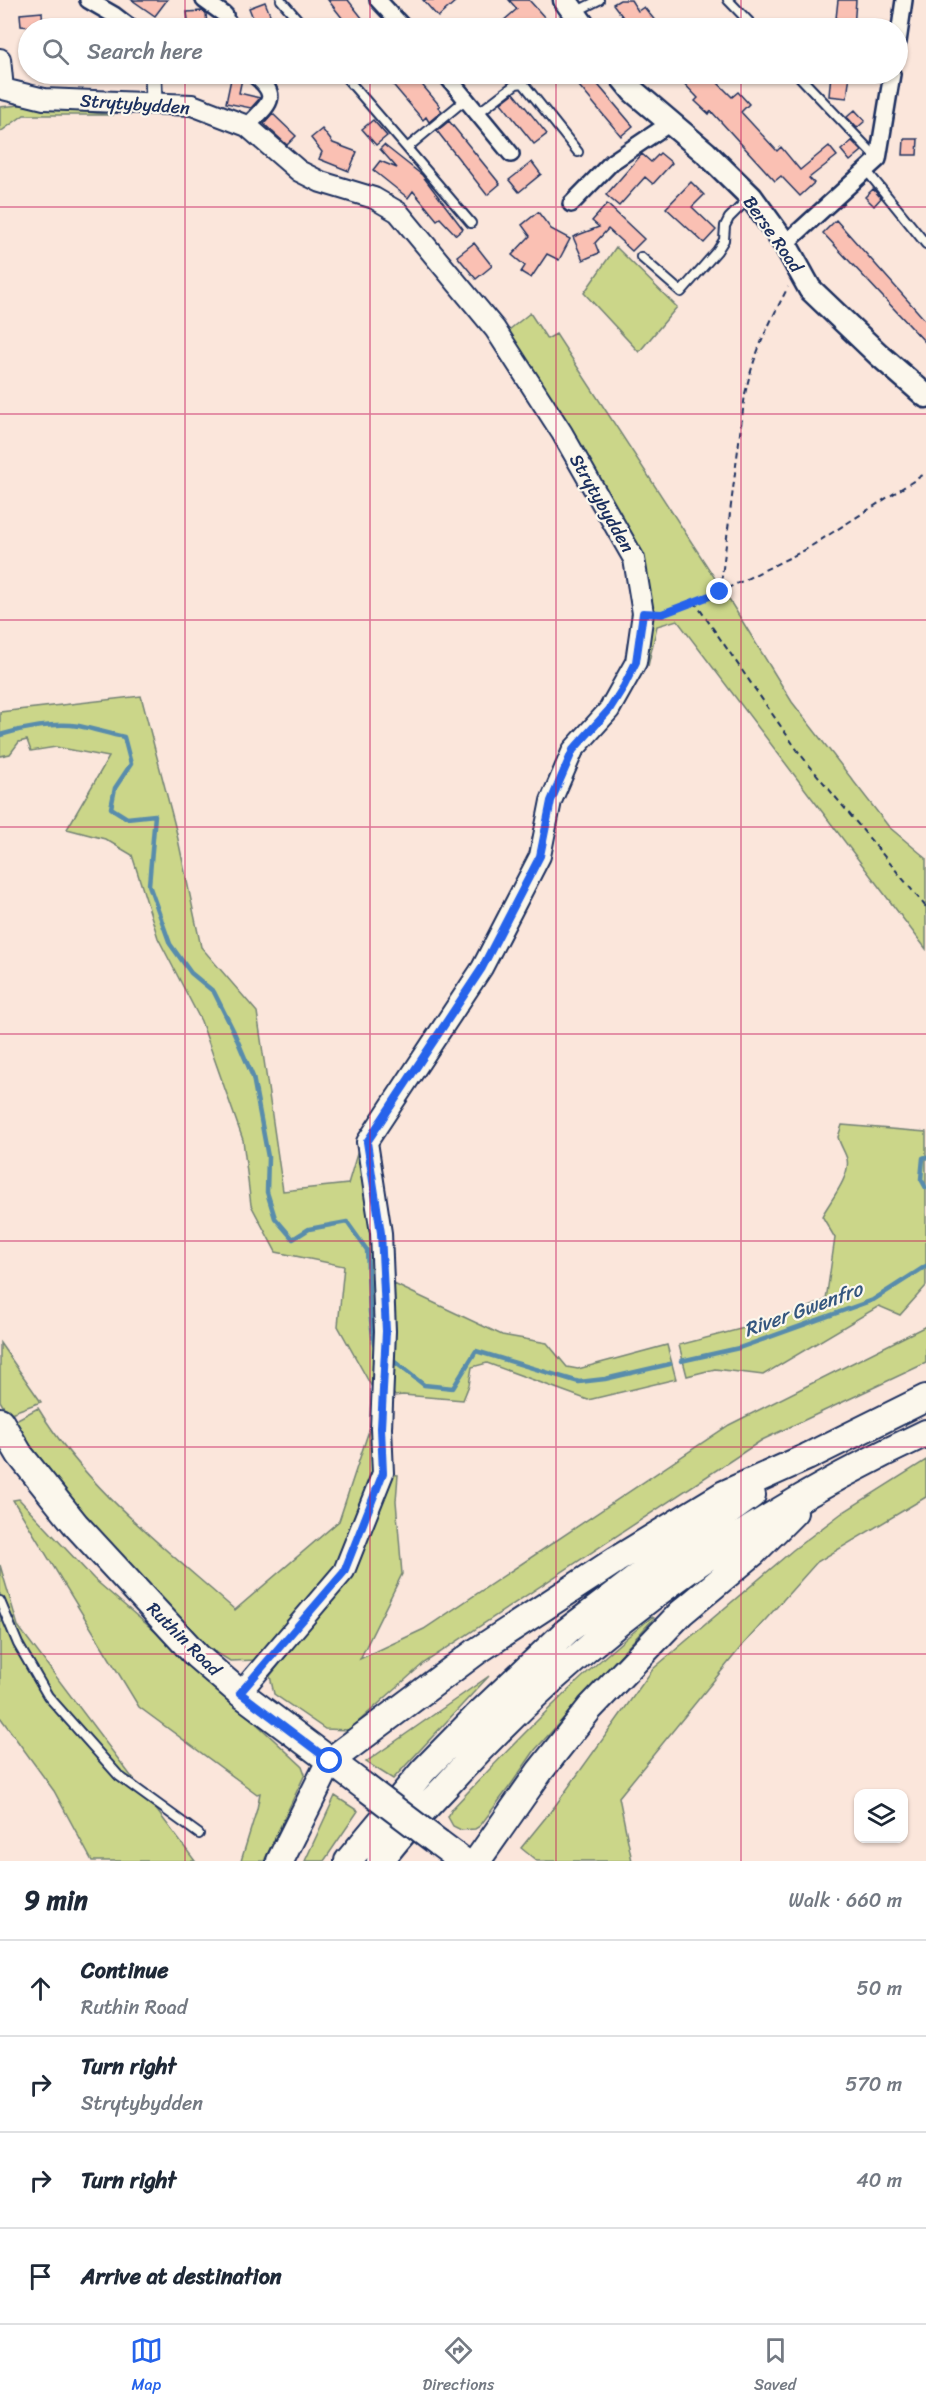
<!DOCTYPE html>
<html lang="en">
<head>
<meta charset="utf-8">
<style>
  body { margin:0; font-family:Sriracha,sans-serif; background:#f2f2f3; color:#1f2937 }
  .controls { position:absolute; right:18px; bottom:18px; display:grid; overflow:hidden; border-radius:12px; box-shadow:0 2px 4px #0004 }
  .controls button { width:54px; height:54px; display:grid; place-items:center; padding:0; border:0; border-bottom:2px solid #e0e1e3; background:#fff; color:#1f2937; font:30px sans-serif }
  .stop { position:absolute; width:18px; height:18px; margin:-14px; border:4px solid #2563eb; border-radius:50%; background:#fff }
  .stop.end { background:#2563eb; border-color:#fff; box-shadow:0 2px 6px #0008 }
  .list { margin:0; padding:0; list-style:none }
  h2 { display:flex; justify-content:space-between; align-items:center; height:78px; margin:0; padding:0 24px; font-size:26px }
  h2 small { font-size:20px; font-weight:400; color:#747a83 }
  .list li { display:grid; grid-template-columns:39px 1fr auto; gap:18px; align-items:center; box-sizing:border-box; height:96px; padding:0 24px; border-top:2px solid #e0e1e3 }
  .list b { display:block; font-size:22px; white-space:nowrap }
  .list p { margin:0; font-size:20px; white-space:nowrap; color:#747a83 }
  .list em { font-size:20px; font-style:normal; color:#747a83 }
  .icon { flex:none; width:33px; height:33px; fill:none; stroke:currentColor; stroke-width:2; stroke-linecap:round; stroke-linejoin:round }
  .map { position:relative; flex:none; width:926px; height:1861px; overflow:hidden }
  .search { position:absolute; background:#fff; box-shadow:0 2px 4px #0004; left:18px; right:18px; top:18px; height:66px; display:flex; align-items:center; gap:15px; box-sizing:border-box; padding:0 21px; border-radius:33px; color:#747a83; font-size:22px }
  .sheet { height:462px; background:#fff }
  nav { display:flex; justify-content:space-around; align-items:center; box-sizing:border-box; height:84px; border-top:2px solid #e0e1e3; background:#fff; font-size:16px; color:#747a83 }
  nav a { display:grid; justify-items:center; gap:3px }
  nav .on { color:#2563eb }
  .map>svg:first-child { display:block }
</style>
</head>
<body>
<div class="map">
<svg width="926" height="1861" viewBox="0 0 926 1861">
  <rect width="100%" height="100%" fill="#fbe6db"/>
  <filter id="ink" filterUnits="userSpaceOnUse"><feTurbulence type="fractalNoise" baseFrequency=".0167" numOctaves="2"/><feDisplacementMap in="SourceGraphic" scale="12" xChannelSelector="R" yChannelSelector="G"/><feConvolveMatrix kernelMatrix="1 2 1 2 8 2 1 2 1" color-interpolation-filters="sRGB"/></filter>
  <g filter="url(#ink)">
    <path fill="#cbd689" stroke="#738274" stroke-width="1.5" d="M20,105l94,10h-90l-24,17v-25z
      M616,247l61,60 -38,45 -55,-59z
      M530,313l17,26 9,-5 177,272 59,96 97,125 37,31v91l-249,-329 -20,6 -9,40 1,-41 -12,-82 -17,-18 -116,-191z
      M141,696l35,134 25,117 56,65 26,179 65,-7 11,-37 14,56 6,133 16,2 -1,-54 108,51 45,8 20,24 11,2 89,-24 9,34 -88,21 -101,-37 -15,4 -3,18 -6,15 -60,-5 -8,1 -6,-9 -14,85 -25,55 -13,43 -81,90 -26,1 -27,-17 -100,-107 -91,-115 26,-14c49,81 127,140 197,202l104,-89 40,-121 -41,-74 6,-60 -68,-14 -25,-47 -8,-65 -42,-119 -43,-83 -26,-83 -27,-16 -38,-10 42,-72 -53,-10 -25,4 -4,-11 -8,2 -9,12 -10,2v-44z
      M842,1125l84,7v154l-26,29 -21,-9 -116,69 -48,-6 -28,7 -8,-31 107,-28 40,-17 9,-62 -13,-22c8,-15 29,-40 25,-57 -2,-7 -7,-14 -9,-22z
      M926,1326v37l-164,77 -338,223 -75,67 -24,-1 -51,-35 -4,-18 78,-98 40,-104 10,1 -2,26 6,73 -42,85 64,-30 305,-204z
      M0,1343l41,59 -33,12 -8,-13z
      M926,1460v37l-109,65 -76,85 -122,150 13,64h-95l-16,-13 34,-42 98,-137 140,-119 49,-37z
      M19,1499l75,80 85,73 123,114 3,8 -41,87h-23l16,-52 3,-16 -3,1 -118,-87 -126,-207z
      M0,1565l18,61 177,235h-103l-38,-70 -54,-74z
      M652,1617l2,1 -119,132 -25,36 -30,40 -5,3 -14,1 -8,-4 -5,-9 4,-8c63,-67 128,-135 200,-192z
      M489,1676l-96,103 -27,-17z
      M335,1796l23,15 -34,50h-19z"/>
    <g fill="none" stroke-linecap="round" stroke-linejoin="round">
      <path stroke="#588cac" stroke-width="4.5" d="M0,735c23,-7 55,-13 79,-9 15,3 30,8 45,11l7,27 -16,24 -4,20 16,10 28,-3 -6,70 21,59 21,29 23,19 19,38 20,47 15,80 -1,35 8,26 18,21 16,-10 38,-7 20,28 3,62 4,32 4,3
        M926,1157l-3,1 -2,21 5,9
        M391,1359l33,26 29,3 23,-37 103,31 26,-3 65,-15
        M681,1361l58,-13 134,-48 53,-34"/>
    </g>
    <path fill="#fac0b3" stroke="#1b2f5e" stroke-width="1.5" d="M132,0h35l-12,16z
      M328,0h20l22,28h-20z
      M423,0h34l-19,17z
      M509,0h20l25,28h-59l22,-19z
      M620,0h11l7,11 6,-4 17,21h-30l-18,-24z
      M838,0h18l-2,28h-19z
      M265,2l6,15 -16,6 -6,-15z
      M202,11l4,2 1,14 -18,1 -2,-16z
      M42,12l1,16 -22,-2 -1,-12z
      M232,74h11l-4,19 21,5 -9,10 -25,-5z
      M384,74h29l27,32 -2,1 4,4 -13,11 -3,-5 -3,3z
      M569,74h32l-7,6 39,46 -12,10z
      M675,74h34l23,23 6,-5 11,12 -8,8 36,39 4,-4 19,23 29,-24 8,10 -28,22 5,5 -14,13 -19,-20 -6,5 -64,-70 -2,3 -14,-13 3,-3z
      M831,74h19l-3,24 -18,-2z
      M514,93l33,41 -13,10 -33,-41z
      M855,110l10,11 -8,7 -10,-11z
      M273,114l23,22 -9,9 -23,-21z
      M373,120l14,16 -11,9 -14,-16z
      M449,121l51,63 -13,11 -50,-64z
      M322,129l11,14 24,9 -8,19 -30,-12 3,-7 -11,-14z
      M904,139h14l-1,16h-14z
      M852,141l10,10 -12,10 -9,-11z
      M384,145l38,30 41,54 -7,6 -16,-17 -3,2 -24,-29 -5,7 -35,-28 7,-9 17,7 -17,-19z
      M660,153l12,10 -19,21 -8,-7 -26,29 -13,-11 36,-41 9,8z
      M532,162l9,12 -22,18 -10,-12z
      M691,182l13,13 -12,12 24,23 -12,13 -38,-35z
      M873,189l8,9 -7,8 -9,-9z
      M607,204l37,35 -12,12 -24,-22 -13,14 4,10 -16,7 -10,-23 26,-10 -7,-6z
      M538,212l13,17 19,10 -11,21 -12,-6 -16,24 -10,-6 4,-6 -13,-11 18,-19 -8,-11z
      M836,220l90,101v22l-103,-110z
      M474,243l18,23 -16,13 -19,-23z"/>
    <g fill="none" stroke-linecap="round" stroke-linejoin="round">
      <g stroke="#1b2f5e" stroke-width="12">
        <path id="service" d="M281,0l24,28
          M728,0l27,28
          M575,12l24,-12
          M225,15l15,13
          M343,74l64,74 59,-49
          M797,74l80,84
          M478,113l38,-29 7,-1 55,69
          M407,148l64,75
          M866,170l60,74
          M641,257l40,35 36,-41 7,-11 1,-14 4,-8 20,-20
          M0,1601l18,43 30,52 71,80 80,58"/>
      </g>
      <g stroke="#1b2f5e" stroke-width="20">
        <path id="minor" d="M88,0l26,15 17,13
          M204,0l21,15
          M378,0l26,28
          M898,42l6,-42
          M153,74l1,28
          M445,74l66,80
          M247,126c22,-22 35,-29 6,-52
          M571,204l41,-42 58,-39
          M785,244l93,-85 14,-85"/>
      </g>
      <g stroke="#1b2f5e" stroke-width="24">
        <path id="tertiary" d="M0,59l3,30
          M3,89l41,10 148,6 55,21 52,45 22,11 53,16 24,14 97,117 67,104 72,126 9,54 -7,49 -27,48 -36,40 -22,51 -11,55 -58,112 -115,174 14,91 4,98 -4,97 2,45 -39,98 -104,122"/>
      </g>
      <g stroke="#1b2f5e" stroke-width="27">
        <path id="secondary" d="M565,0l20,28
          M619,74l14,17 73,62 45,44 34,47 25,45 68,65 48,42"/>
      </g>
      <g stroke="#1b2f5e" stroke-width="30">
        <path id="primary" d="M0,1421l20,34 56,70 121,131 43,37 125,94
          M439,1843l24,18"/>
      </g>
      <g stroke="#1b2f5e" stroke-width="30">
        <path id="trunk" d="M280,1861l50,-100 147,-110 139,-91 108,-66 83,-37 119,-59
          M348,1861l75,-90 53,-54 91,-86 67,-51 118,-85
          M380,1861c20,-27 43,-51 66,-75 135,-150 297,-268 480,-353
          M477,1861l63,-90 50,-63 91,-95 72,-60 41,-41"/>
      </g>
      <path stroke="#1b2f5e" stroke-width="2" stroke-dasharray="6 4.5" stroke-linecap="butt" d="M720,592l25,-198c10,-44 23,-68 43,-107
        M694,601l106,153 126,153
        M658,614l62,-22 85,-42 121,-77"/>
      <use href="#service" stroke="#fbf7ec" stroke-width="8"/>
      <use href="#minor" stroke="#fbf7ec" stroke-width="15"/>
      <use href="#tertiary" stroke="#fbf7ec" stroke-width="20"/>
      <use href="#secondary" stroke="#fbf7ec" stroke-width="22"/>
      <use href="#primary" stroke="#fbf7ec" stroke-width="26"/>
      <use href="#trunk" stroke="#fbf7ec" stroke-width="26"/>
      <g stroke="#1b2f5e" stroke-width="30" stroke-linecap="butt">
        <path id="primary-bridge" d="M365,1787l74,56"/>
      </g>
      <use href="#primary-bridge" stroke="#fbf7ec" stroke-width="26"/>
    </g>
  </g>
  <g fill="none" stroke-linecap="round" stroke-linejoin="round" filter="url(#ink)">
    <path stroke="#2563eb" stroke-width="8" d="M330,1761l-90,-68 104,-121 39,-99 -2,-45 5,-97 -5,-98 -14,-91 115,-174 58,-112 11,-55 22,-51 36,-40 15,-24 12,-24 7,-49 19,1 58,-22"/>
  </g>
  <path fill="none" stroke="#c2185b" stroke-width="1.5" stroke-opacity="0.55" d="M185,0v28M370,0v28M556,0v28M741,0v28M185,74v1787M370,74v1787M556,74v1787M741,74v1787M0,207h926M0,414h926M0,620h926M0,827h926M0,1034h926M0,1241h926M0,1447h926M0,1654h926"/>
  <g text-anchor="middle" stroke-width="4.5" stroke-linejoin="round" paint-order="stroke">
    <g font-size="18" fill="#1b2f5e" stroke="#fbf7ec">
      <text transform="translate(135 104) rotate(4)" y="6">Strytybydden</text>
      <text transform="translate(773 234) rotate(55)" y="6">Berse Road</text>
      <text transform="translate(602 503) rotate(60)" y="6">Strytybydden</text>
      <text transform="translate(184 1639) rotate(45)" y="6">Ruthin Road</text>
    </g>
    <g font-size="20" font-style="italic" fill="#34567e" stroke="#fbf7ec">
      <text transform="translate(803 1309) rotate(-20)" y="7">River Gwenfro</text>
    </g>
  </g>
</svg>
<div class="controls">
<button><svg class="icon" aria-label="layers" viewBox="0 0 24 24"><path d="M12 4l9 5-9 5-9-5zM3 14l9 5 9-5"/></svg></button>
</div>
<div class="stop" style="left:330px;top:1761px"></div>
<div class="stop end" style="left:720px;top:592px"></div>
<div class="search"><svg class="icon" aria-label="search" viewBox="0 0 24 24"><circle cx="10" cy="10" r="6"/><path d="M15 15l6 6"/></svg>Search here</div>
</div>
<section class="sheet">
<h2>9 min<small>Walk · 660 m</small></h2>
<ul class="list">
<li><svg class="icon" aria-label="ahead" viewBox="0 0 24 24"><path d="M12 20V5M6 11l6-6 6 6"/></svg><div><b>Continue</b><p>Ruthin Road</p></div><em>50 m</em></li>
<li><svg class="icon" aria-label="right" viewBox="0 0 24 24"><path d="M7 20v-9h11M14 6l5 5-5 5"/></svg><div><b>Turn right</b><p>Strytybydden</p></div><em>570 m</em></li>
<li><svg class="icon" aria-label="right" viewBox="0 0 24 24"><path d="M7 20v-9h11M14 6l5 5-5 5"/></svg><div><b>Turn right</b></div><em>40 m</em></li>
<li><svg class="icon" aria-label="arrive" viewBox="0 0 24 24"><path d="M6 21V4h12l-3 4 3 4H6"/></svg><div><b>Arrive at destination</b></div></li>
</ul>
</section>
<nav>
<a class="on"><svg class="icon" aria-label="map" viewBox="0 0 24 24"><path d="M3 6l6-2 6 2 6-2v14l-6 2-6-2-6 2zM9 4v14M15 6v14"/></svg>Map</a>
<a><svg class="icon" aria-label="directions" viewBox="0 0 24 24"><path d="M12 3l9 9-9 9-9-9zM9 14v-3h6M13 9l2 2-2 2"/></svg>Directions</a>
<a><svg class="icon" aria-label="saved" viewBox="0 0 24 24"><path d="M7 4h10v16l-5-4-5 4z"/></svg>Saved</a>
</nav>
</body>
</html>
